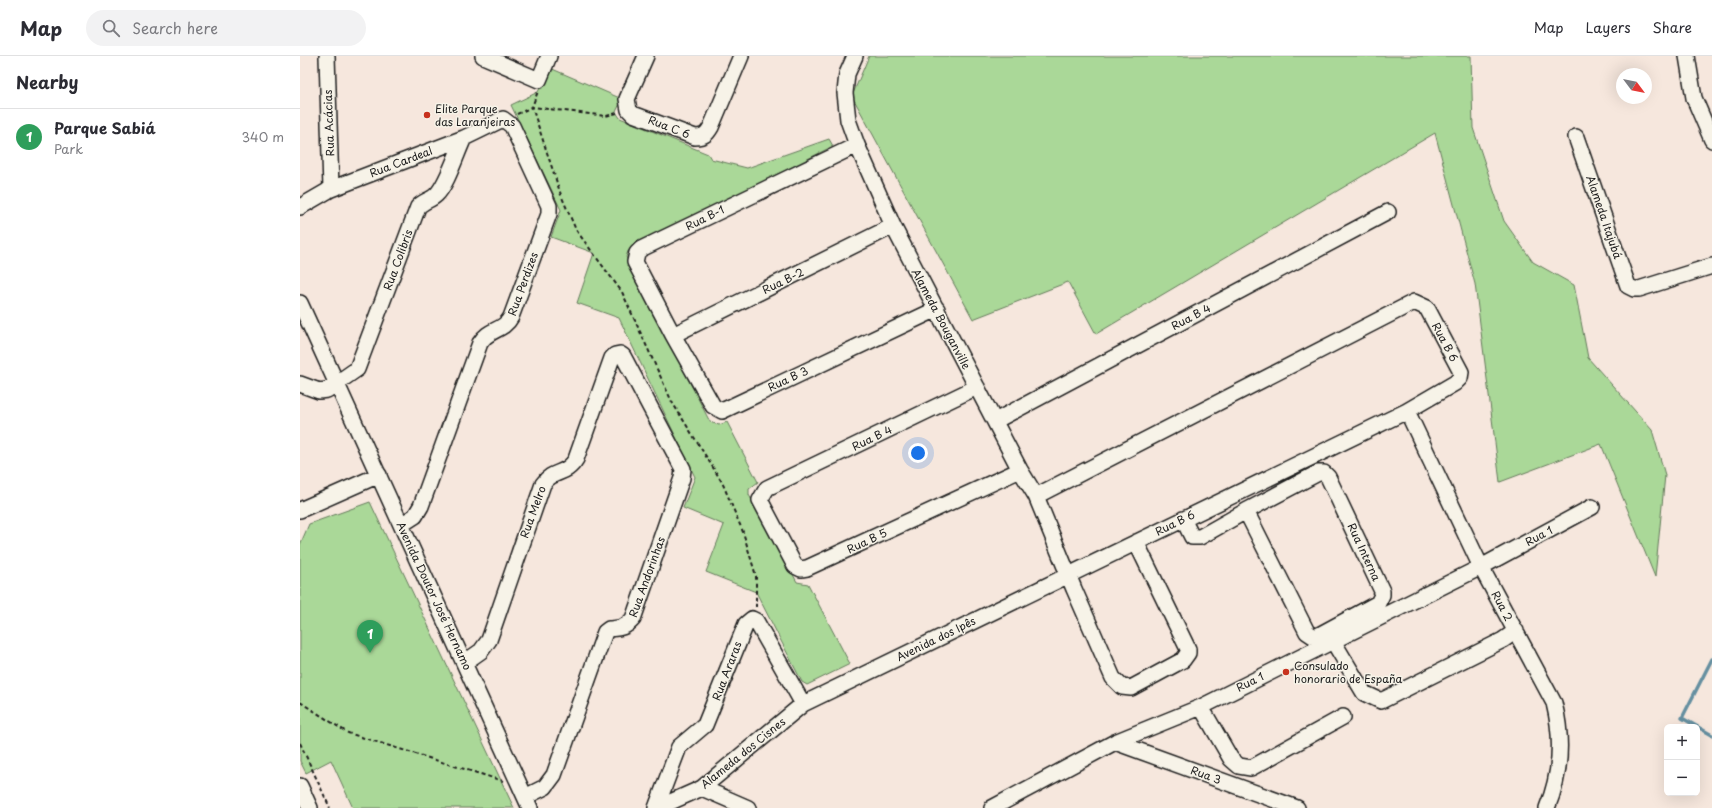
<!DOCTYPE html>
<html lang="en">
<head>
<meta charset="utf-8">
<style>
  body { margin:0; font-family:"Playpen Sans",sans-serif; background:#f2f2f3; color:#2b2b33 }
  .controls { position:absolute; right:12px; bottom:12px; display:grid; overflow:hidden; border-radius:6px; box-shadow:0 4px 16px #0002 }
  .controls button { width:36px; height:36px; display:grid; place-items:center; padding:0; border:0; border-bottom:1px solid #e1e1e2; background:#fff; color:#2b2b33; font:20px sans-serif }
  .compass { position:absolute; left:1316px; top:12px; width:36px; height:36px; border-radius:50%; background:#fff; box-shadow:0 4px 16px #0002; rotate:122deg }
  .you { position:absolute; left:618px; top:397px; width:14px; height:14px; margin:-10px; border:3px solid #fff; border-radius:50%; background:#1a73e8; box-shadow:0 0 0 6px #1a73e833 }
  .badge { display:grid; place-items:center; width:26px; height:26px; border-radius:50%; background:#c8321e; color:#fff; font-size:13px; font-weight:700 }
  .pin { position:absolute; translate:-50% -33px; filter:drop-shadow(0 1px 2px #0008) }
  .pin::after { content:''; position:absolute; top:21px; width:14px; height:12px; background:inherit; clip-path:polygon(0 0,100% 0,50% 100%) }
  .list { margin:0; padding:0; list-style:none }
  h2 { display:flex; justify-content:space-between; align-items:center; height:52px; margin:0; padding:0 16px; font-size:17px }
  h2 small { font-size:13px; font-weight:400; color:#7c7c81 }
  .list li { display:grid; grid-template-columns:26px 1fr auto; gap:12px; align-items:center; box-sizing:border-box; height:56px; padding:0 16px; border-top:1px solid #e1e1e2 }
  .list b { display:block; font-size:15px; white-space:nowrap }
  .list p { margin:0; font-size:13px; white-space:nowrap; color:#7c7c81 }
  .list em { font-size:13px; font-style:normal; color:#7c7c81 }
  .icon { flex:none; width:22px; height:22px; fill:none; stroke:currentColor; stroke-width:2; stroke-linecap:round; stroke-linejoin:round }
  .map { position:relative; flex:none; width:1412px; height:752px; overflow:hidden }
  header { display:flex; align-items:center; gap:24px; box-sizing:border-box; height:56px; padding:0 20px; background:#fff; border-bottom:1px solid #e1e1e2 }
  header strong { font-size:19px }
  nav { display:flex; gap:22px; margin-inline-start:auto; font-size:14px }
  .search { width:280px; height:36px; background:#f2f2f3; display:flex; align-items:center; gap:10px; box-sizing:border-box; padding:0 14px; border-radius:22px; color:#7c7c81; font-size:15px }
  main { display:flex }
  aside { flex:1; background:#fff }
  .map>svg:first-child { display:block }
</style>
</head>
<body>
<header>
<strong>Map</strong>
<div class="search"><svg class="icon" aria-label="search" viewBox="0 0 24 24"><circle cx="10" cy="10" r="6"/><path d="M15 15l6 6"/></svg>Search here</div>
<nav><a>Map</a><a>Layers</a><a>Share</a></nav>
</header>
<main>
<aside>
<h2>Nearby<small></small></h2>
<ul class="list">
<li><span class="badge" style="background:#2e9e5b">1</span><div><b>Parque Sabiá</b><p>Park</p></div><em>340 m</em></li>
</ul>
</aside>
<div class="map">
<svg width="1412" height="752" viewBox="0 0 1412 752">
  <rect width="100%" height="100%" fill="#f6e7dd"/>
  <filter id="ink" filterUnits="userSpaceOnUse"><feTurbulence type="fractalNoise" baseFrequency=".025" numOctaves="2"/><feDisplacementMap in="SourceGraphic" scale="8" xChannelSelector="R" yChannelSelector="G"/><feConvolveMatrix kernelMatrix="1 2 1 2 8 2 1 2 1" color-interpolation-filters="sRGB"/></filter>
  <g filter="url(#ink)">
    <path fill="#aad898" stroke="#637a5a" d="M569,0h602l2,72 31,93 29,41 41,23 14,73 64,72 13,45 -10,102 -54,-133 -101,38 -25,-198 -40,-151 -339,201 -28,-52 -95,37 -121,-223z
      M250,12l72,31 -6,13 4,6 88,36 3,5 36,9 82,-29 4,7 -205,105 -2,6 84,165 9,3 8,-3 31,60 -9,7v6l48,87 11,2 42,80 -43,21 -5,-3 -46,-90 -50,-20 18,-47 -41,-17 12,-31 -76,-159 -42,-15 17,-50 -43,-16 10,-27 -50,-105 27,-13z
      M70,446l144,306h-161l-22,-48 -25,13 -6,-12v-216l9,-21z"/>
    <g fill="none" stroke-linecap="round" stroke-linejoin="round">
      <path stroke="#658fa0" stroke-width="3.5" d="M1412,603l-30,59 30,17"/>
      <g stroke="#1c1c1c" stroke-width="18">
        <path id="minor" d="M27,0l4,133
          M183,0l56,24 10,-24
          M346,0l-19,43 2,11 4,4 62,23c9,0 12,-3 16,-10l30,-71
          M555,0l-8,18 -2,19 3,27 9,25 36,81 127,244 16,26 38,93 39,89 9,9 9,1 52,-28 5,-7v-4l-52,-107
          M1387,0l7,42 18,42
          M1276,81l52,149 6,3h5l73,-23
          M557,89l-216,104 -4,4 -2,9 38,73 40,71 9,5 215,-102
          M0,151l31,-18 133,-51 39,-19 9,7 37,80v8l-38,103c-8,15 -22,11 -31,26l-59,163 -6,10 -14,9
          M0,247l230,505
          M373,279l220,-109
          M0,328l19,7 8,-1 30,-21 61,-162c5,-6 13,-7 18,-12 11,-10 21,-43 28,-57
          M677,331l-210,101 -7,12 35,66 6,3 6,-1 213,-98
          M1107,355l74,156 73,136c9,36 7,71 -7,105
          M695,365l393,-209
          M0,454l79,-35
          M883,463l9,18h8l46,-26 72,-38h6l4,4 54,114v4l-4,8 -61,33h-4l-6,-4 -61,-121
          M1033,585l31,52 17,8 122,-61 13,-9
          M164,607l17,-12 8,-11 54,-156c10,-15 23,-8 33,-25l36,-101 3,-3 5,-1 3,2 60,113 -1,9 -49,141c-8,9 -13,9 -24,10l-4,3 -51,143 -9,12 -20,10
          M901,651l30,52 8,7 12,2 92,-51
          M815,686l182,66
          M0,730l10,22
          M402,732l46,20
          M356,752l23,-61 26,-22 41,-101 6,-5 4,2 47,83
          M357,752l45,-20 101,-84 604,-293 48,-28 5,-5 1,-6 -34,-64 -13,-6 -378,194
          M692,752l123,-66 86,-35 280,-140 111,-60"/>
      </g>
      <path stroke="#1c1c1c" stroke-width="2" stroke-dasharray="4 3" stroke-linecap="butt" d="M317,57l-11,3 -74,-9 29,88 15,35 46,62 50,110 50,80 21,50 13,44v31
        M217,58l15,-7 6,-16
        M0,646l48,31 155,48
        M0,687l30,65"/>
      <use href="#minor" stroke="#f7f3e8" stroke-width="15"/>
    </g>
  </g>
  <g fill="#c8321e" stroke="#f7f3e8" stroke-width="1.5">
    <circle cx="127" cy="59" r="4"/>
    <circle cx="986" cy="616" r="4"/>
  </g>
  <g text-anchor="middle" stroke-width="3" stroke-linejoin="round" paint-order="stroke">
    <g font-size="11" fill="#1c1c1c" stroke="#f7f3e8" text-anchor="start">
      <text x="135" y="57">Elite Parque<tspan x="135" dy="13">das Laranjeiras</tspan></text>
      <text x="994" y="614">Consulado<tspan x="994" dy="13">honorario de España</tspan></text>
    </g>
    <g font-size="11" fill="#1c1c1c" stroke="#f7f3e8">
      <text transform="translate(29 67) rotate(-92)" y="4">Rua Acácias</text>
      <text transform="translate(369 71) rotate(21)" y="4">Rua C 6</text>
      <text transform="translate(101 106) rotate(-21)" y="4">Rua Cardeal</text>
      <text transform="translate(1304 161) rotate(71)" y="4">Alameda Itajubá</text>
      <text transform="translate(405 162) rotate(-26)" y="4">Rua B-1</text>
      <text transform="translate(98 204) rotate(-70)" y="4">Rua Colibris</text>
      <text transform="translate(483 225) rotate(-26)" y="4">Rua B-2</text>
      <text transform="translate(223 228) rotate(-70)" y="4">Rua Perdizes</text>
      <text transform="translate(891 261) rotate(-28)" y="4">Rua B 4</text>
      <text transform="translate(641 263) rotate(62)" y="4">Alameda Bouganville</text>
      <text transform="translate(1145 286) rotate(62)" y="4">Rua B 6</text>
      <text transform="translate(488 323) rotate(-25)" y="4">Rua B 3</text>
      <text transform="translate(572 382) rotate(-26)" y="4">Rua B 4</text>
      <text transform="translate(233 456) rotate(-70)" y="4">Rua Melro</text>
      <text transform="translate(875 467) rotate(-26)" y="4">Rua B 6</text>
      <text transform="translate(1239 480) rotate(-28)" y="4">Rua 1</text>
      <text transform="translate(567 485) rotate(-25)" y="4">Rua B 5</text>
      <text transform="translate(1064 496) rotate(65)" y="4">Rua Interna</text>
      <text transform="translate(347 521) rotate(-70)" y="4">Rua Andorinhas</text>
      <text transform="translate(134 540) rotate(65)" y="4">Avenida Doutor José Hernamo</text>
      <text transform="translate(1202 550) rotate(62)" y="4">Rua 2</text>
      <text transform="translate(636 583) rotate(-26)" y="4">Avenida dos Ipês</text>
      <text transform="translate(427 615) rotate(-69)" y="4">Rua Araras</text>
      <text transform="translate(950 626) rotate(-26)" y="4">Rua 1</text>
      <text transform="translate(443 697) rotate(-39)" y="4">Alameda dos Cisnes</text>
      <text transform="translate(906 719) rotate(20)" y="4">Rua 3</text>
    </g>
  </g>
</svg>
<div class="controls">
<button>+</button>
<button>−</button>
</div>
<svg class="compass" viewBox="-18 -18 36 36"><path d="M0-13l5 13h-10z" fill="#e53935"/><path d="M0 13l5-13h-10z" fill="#7c7c81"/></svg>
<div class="you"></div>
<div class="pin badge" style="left:70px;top:597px;background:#2e9e5b">1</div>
</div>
</main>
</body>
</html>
